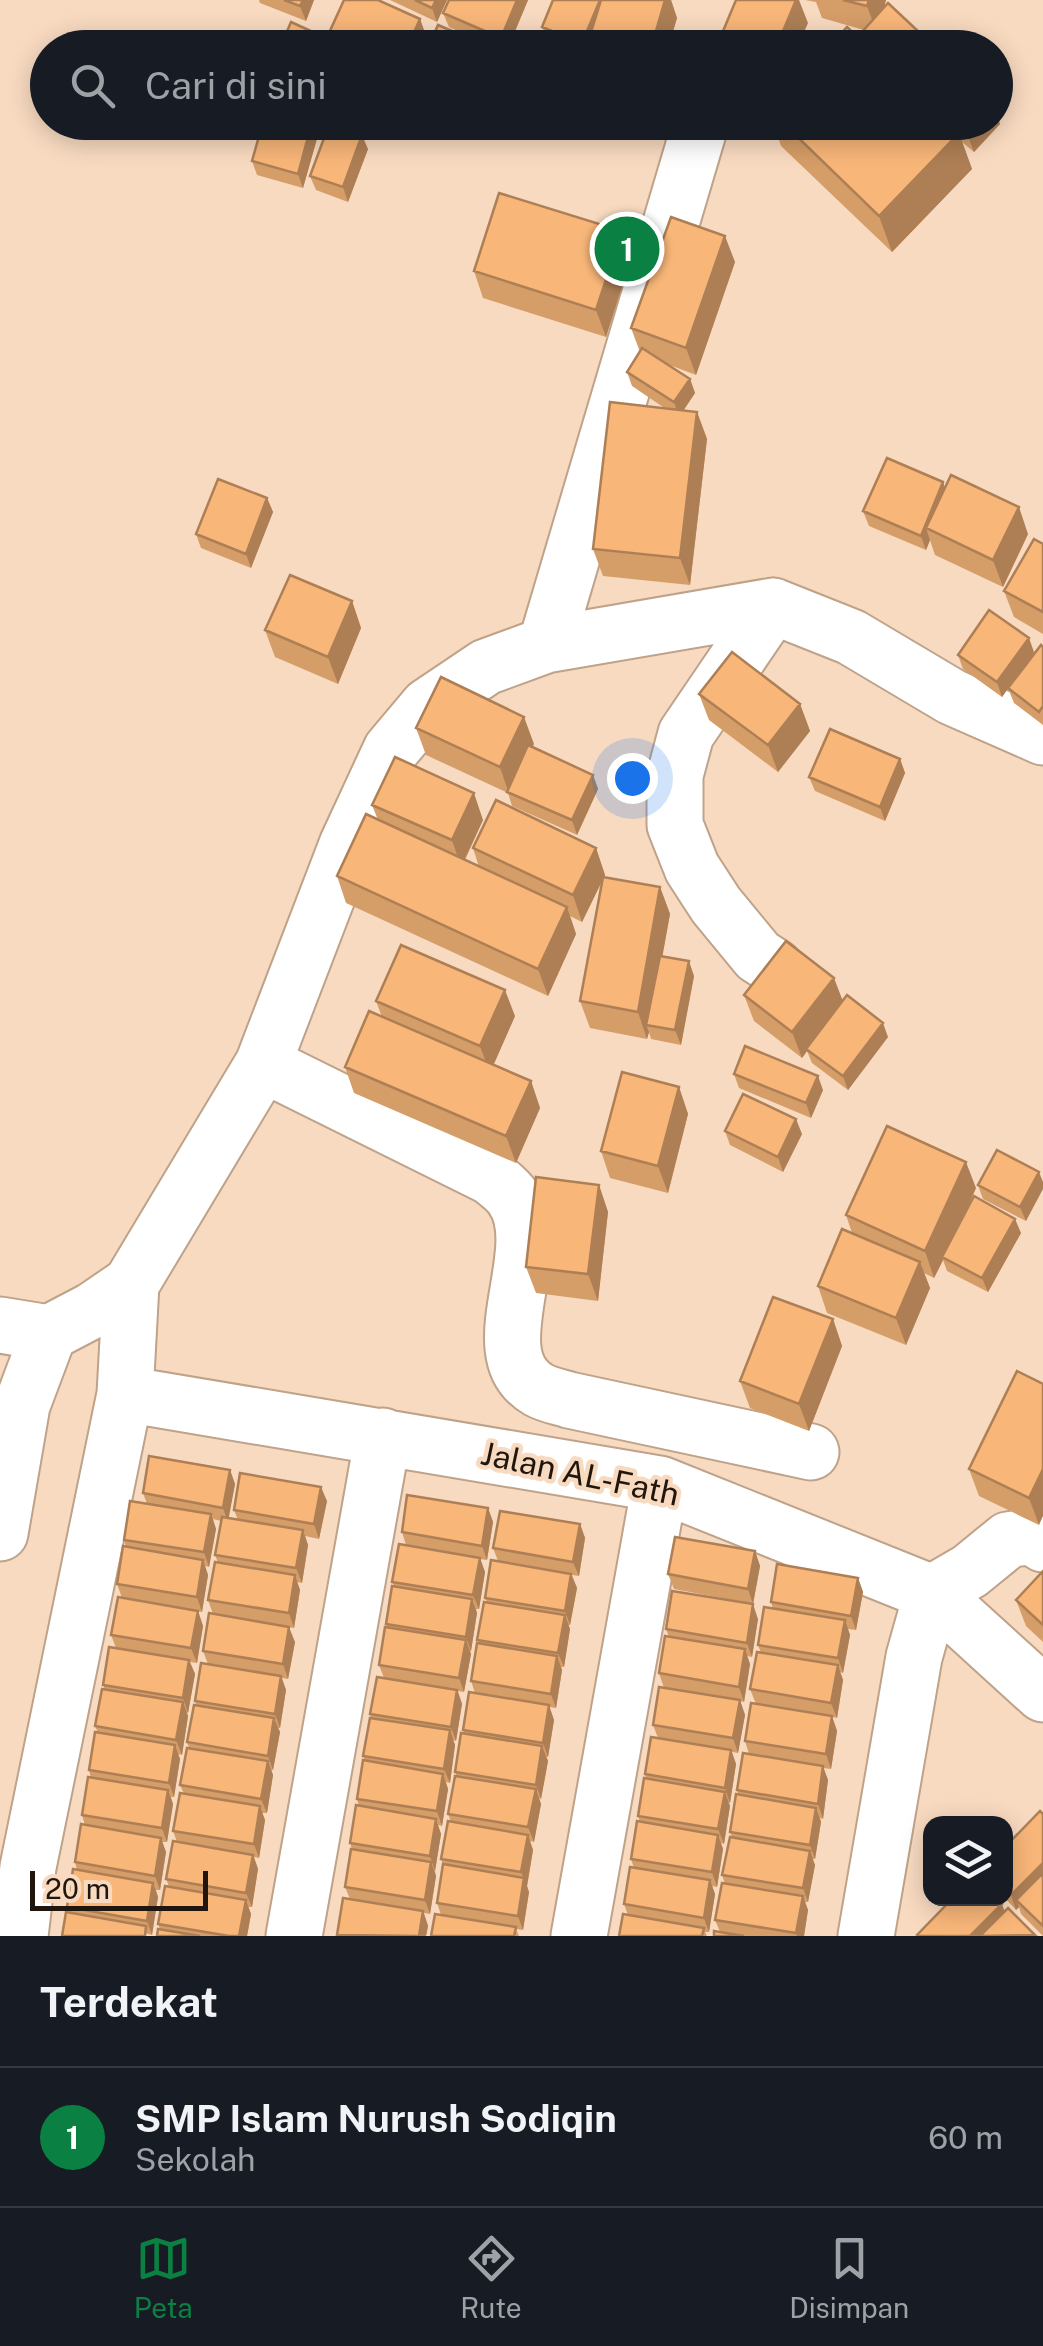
<!DOCTYPE html>
<html lang="id">
<head>
<meta charset="utf-8">
<style>
  body { margin:0; font-family:"Public Sans",sans-serif; background:#242831; color:#f1f3f6 }
  .controls { position:absolute; right:30px; bottom:30px; display:grid; overflow:hidden; border-radius:20px; box-shadow:0 5px 25px #0003 }
  .controls button { width:90px; height:90px; display:grid; place-items:center; padding:0; border:0; border-bottom:2px solid #363941; background:#171b24; color:#f1f3f6; font:50px sans-serif }
  .scale { position:absolute; left:30px; bottom:25px; width:178px; box-sizing:border-box; padding-left:10px; border:5px solid #21160d; border-top:0; font-size:28px; line-height:35px; white-space:nowrap; color:#21160d; -webkit-text-stroke:8px #f8dac0; paint-order:stroke }
  .you { position:absolute; left:632px; top:778px; width:35px; height:35px; margin:-25px; border:8px solid #fff; border-radius:50%; background:#1a73e8; box-shadow:0 0 0 15px #1a73e833 }
  .badge { display:grid; place-items:center; width:65px; height:65px; border-radius:50%; background:#0b8043; color:#fff; font-size:32px; font-weight:700 }
  .pin { position:absolute; translate:-50% -50%; border:5px solid #fff; box-shadow:0 2px 10px #0006 }
  .list { margin:0; padding:0; list-style:none }
  h2 { display:flex; justify-content:space-between; align-items:center; height:130px; margin:0; padding:0 40px; font-size:42px }
  h2 small { font-size:32px; font-weight:400; color:#9ea1a6 }
  .list li { display:grid; grid-template-columns:65px 1fr auto; gap:30px; align-items:center; box-sizing:border-box; height:140px; padding:0 40px; border-top:2px solid #363941 }
  .list b { display:block; font-size:38px; white-space:nowrap }
  .list p { margin:0; font-size:32px; white-space:nowrap; color:#9ea1a6 }
  .list em { font-size:32px; font-style:normal; color:#9ea1a6 }
  .icon { flex:none; width:55px; height:55px; fill:none; stroke:currentColor; stroke-width:2; stroke-linecap:round; stroke-linejoin:round }
  .map { position:relative; flex:none; width:1043px; height:1936px; overflow:hidden }
  .search { position:absolute; background:#171b24; box-shadow:0 5px 25px #0003; left:30px; right:30px; top:30px; height:110px; display:flex; align-items:center; gap:25px; box-sizing:border-box; padding:0 35px; border-radius:55px; color:#9ea1a6; font-size:38px }
  .sheet { height:270px; background:#171b24 }
  nav { display:flex; justify-content:space-around; align-items:center; box-sizing:border-box; height:140px; border-top:2px solid #363941; background:#171b24; font-size:28px; color:#9ea1a6 }
  nav a { display:grid; justify-items:center; gap:5px }
  nav .on { color:#0b8043 }
  .map>svg:first-child { display:block }
</style>
</head>
<body>
<div class="map">
<svg width="1043" height="1936" viewBox="0 0 1043 1936">
  <rect width="100%" height="100%" fill="#f8dac0"/>
  <g fill="none" stroke-linecap="round" stroke-linejoin="round">
    <g stroke="#bea289" stroke-width="59">
      <path id="street" d="M773,606l-87,128 -11,41v50l17,43 24,37 42,51 17,11
        M546,645l155,-523
        M263,1064l228,113c7,6 17,13 22,21 37,53 -37,156 26,192 9,5 21,7 30,10l242,52
        M0,1325l49,8 44,-23 38,-26
        M125,1394l535,90 272,109 111,101
        M0,1533l22,-128 27,-72
        M20,1936l8,-69 97,-473 6,-110 132,-220 84,-219 44,-95 37,-44 58,-39 60,-22 227,-39 78,31 101,60 91,40
        M294,1936l89,-500
        M579,1936l81,-452
        M866,1936l48,-279 18,-64 38,-22 38,-31 24,-4 11,8"/>
    </g>
    <use href="#street" stroke="#fff" stroke-width="55"/>
  </g>
  <path fill="#d59d68" d="M259,0h55l-8,21 -46,-18z
    M390,0h57l-10,22z
    M449,0h79l-20,48h-13l-46,-21 -6,-14z
    M553,0h118l6,18 -9,30h-105l-15,-7 -6,-14z
    M805,0h81l-2,8 52,40h-108l39,-2 -5,-14 2,-2 -42,-12 -6,-16z
    M420,19l5,14 -6,15h-139l52,-8 -3,-7z
    M996,112l4,12 -26,28 -12,-10 10,27 -80,83 -111,-106 -8,-24h223z
    M263,122h55l2,6 -17,60 -46,-13 -5,-14z
    M348,122h36l-6,14z
    M479,122h39l-8,16z
    M368,149l-20,53 -32,-12 -6,-14z
    M631,258l-25,79 -123,-39 -9,-27z
    M735,262l-39,113 -29,-11 23,15 5,14 -12,18 14,1 10,27 -17,146 -87,-9 -10,-27 73,-140 -34,-23 -5,-14 13,-20 -9,-24z
    M943,482l2,6 83,46 -25,53 -68,-32 -5,-15 -4,10 -57,-24 -6,-15z
    M267,498l6,14 -22,56 -50,-20 -5,-14z
    M1043,544v90l-29,-17 -10,-26z
    M352,601l9,27 -23,56 -63,-27 -10,-27z
    M1043,647v78l-29,-22 -6,-15z
    M1034,652l-32,45 -39,-28 -5,-14z
    M699,694l101,10 10,27 -32,41 -69,-52z
    M416,728l118,16 -2,3 61,28 5,14 -21,46 -65,-29 -4,-13 -82,-38z
    M900,759l5,14 -20,48 -70,-30 -6,-14z
    M372,805l111,15 -18,40 14,7 -6,-19h123l9,27 -1,3 56,9 10,27 -8,42 32,20 -13,69 -30,-6 -2,-7 -2,7 -57,-11 -10,-27 22,-120 -20,41 -12,-6 6,18 -28,62 -202,-93 -9,-27 41,-56z
    M744,995l98,6 46,36 -40,53 -36,-27 -5,-12 -5,7 -48,-37z
    M376,1001l139,15 -22,49 38,16 9,27 -24,55 -162,-70 -9,-26 37,-50z
    M734,1074l89,16 -12,28 -72,-30z
    M679,1087l9,27 -20,79 -58,-15 -9,-27z
    M725,1131l77,3 -19,38 -53,-27z
    M1039,1172l-13,49 -43,-22 -5,-14z
    M599,1185l9,27 -10,89 -62,-8 -10,-26z
    M976,1188l-13,29 58,16 -33,59 -41,-21 -4,-11 -9,18 -10,-5 6,15 -24,57 -79,-32 -9,-27 34,-53 -6,-18z
    M833,1319l9,27 -33,85 -59,-23 -10,-27z
    M1017,1371l22,154 -60,-29 -10,-27z
    M230,1470l5,14 -7,34 10,2 -4,-10 93,-9 -8,38 -14,-3 3,9 -6,38 -5,-1 3,8 -6,38 -29,-5 30,19 -7,37 -6,-1 4,12 -6,38h-2l2,4 -7,38h-2l2,5 -6,38h-5l3,7 -6,38 -5,-1 4,12 -6,38h-4l3,7 -4,22h-90l3,-7 -2,-5 11,-38 -3,-7 11,-37 -4,-11 11,-37 -4,-9 9,-37 -2,-6 9,-37 -1,-4 13,-37 -5,-13 10,-37 -5,-14 10,-37 -3,-8 6,-34 -8,-2 3,10 -7,38 -4,-1 3,9 -6,37 -28,-5 24,4 5,15 -6,37 -7,-1 5,12 -7,39 -2,-1 2,4 -6,39 -4,-1 2,5 -6,38h-3l2,7 -6,38h-5l4,10 -6,38h-4l2,7 -6,38 -83,-23 -2,-5 10,-37 -2,-8 10,-37 -3,-10 9,-37 -2,-8 9,-37 -3,-7 10,-36 -2,-5 13,-37 -5,-13 11,-37 -5,-14 9,-37 -2,-7 23,-36 -4,-11z
    M488,1508l5,14 -6,38 -7,-1 5,13 -6,37h-3l1,4 -6,38h-1l1,3 -7,38 -6,-1 4,13 -6,37 -3,-1 2,5 -5,38 -4,-1 2,7 -6,37 -4,-1 3,9 -6,37 1,5 -6,38 -6,-1 4,13 -2,10h-89l13,-37 -5,-12 7,-38 -2,-6 9,-37 -2,-7 8,-38 -2,-5 8,-38 -1,-4 14,-36 -5,-13 15,-79 -2,-4 14,-37 -4,-13z
    M580,1524l5,14 -6,38 -7,-1 5,13 -7,37h-2l2,4 -6,38h-3l1,3 -6,38 -7,-1 5,13 -6,37h-2l2,4 -7,38 -2,-1 2,6 -7,38 -4,-1 3,9 -6,36 2,6 -6,38 -7,-1 3,7h-88l10,-21 -4,-12 6,-38 -2,-6 10,-37 -3,-8 9,-37 -2,-5 9,-38 -1,-4 12,-37 -4,-12 8,-38 -2,-3 10,-38 -2,-4 13,-37 -5,-13z
    M755,1551l5,15 -7,38 -79,-15 -6,-15z
    M1043,1571v71l-17,-16 -10,-26z
    M858,1578l5,14 -7,38 -8,-1 2,6 -7,38 -3,-1 3,8 -6,38 -5,-1 5,14 -6,38 -8,-1 5,12 -5,39 -3,-1 1,4 -6,37h-3l3,6 -7,37h-3l3,8 -4,26h-90l6,-4 -5,-12 10,-36 -3,-9 10,-37 -2,-6 8,-38 -1,-4 12,-36 -4,-13 11,-37 -6,-15 11,-36 -3,-8 15,-36 -2,-7z
    M758,1619l-6,38 -5,-1 3,8 -6,38 -4,-1 5,14 -7,38 -6,-1 4,12 -6,39 -2,-1 2,4 -6,38 -3,-1 2,6 -6,38 -5,-1 3,8 -6,38h-4l2,4h-88l9,-21 -4,-11 10,-36 -3,-9 9,-37 -2,-6 8,-37 -1,-5 13,-36 -5,-13 11,-37 -5,-15 10,-36 -3,-8z
    M1043,1814v122l-22,-22 -2,-7 -3,3 -11,-12 1,-52z"/>
  <path fill="#ae7f55" d="M303,0h11l-8,21 -6,-15z
    M436,0h11l-10,22 -5,-14z
    M517,0h11l-20,48h-4l-3,-10z
    M600,0h11l-22,39 3,9h-8l-2,-5z
    M665,0h6l6,18 -9,30h-17z
    M796,0h3l9,23 -11,25h-21z
    M869,0h17l-9,33 -10,-27z
    M420,19l5,14 -6,15h-12z
    M996,112l4,12 -26,28 -10,-26 3,-4h29z
    M312,122h6l2,6 -17,60 -5,-14z
    M373,122h11l-6,14z
    M506,122h12l-8,16 -5,-15z
    M959,133l13,36 -80,83 -13,-36z
    M362,135l6,14 -20,53 -5,-15z
    M622,231l9,27 -25,79 -10,-27z
    M725,236l10,26 -39,113 -10,-27z
    M690,379l5,14 -16,24 -5,-15z
    M697,412l10,27 -17,146 -10,-27z
    M943,482l5,15 -22,31 4,12 -4,10 -5,-14z
    M267,498l6,14 -22,56 -5,-14z
    M1019,507l9,27 -25,53 -10,-27z
    M352,601l9,27 -23,56 -10,-27z
    M1029,638l5,14 -32,45 -5,-15z
    M800,704l10,27 -32,41 -10,-27z
    M524,717l10,27 -25,50 -9,-27z
    M900,759l5,14 -20,48 -5,-14z
    M593,775l5,14 -21,46 -5,-15z
    M474,793l9,27 -22,47 -9,-27z
    M596,848l9,27 -23,47 -9,-27z
    M660,887l10,27 -20,112 -4,-1 3,7 -2,7 -9,-27z
    M567,907l9,27 -28,62 -10,-27z
    M689,961l5,15 -13,69 -6,-15z
    M834,978l10,26 -38,45 1,2 -5,7 -10,-26z
    M505,990l10,26 -25,57 -10,-27z
    M883,1023l5,14 -40,53 -5,-14z
    M818,1076l5,14 -12,28 -5,-15z
    M531,1081l9,27 -24,55 -10,-27z
    M679,1087l9,27 -20,79 -10,-27z
    M796,1119l6,15 -19,38 -5,-15z
    M966,1162l10,26 -32,70 -2,-1 1,3 -9,18 -9,-27z
    M1039,1172l4,10v7l-17,32 -6,-14z
    M599,1185l9,27 -10,89 -10,-27z
    M1015,1219l6,14 -33,59 -6,-14z
    M920,1262l10,26 -24,57 -10,-27z
    M833,1319l9,27 -33,85 -10,-27z
    M1043,1469v47l-4,9 -10,-27z
    M230,1470l5,14 -7,38 -5,-14z
    M321,1487l6,14 -8,38 -5,-15z
    M488,1508l5,14 -6,38 -5,-14z
    M211,1514l5,15 -7,38 -5,-15z
    M580,1524l5,14 -6,38 -6,-14z
    M303,1530l5,15 -6,38 -6,-15z
    M755,1551l5,15 -7,38 -5,-15z
    M480,1558l5,14 -6,37 -6,-14z
    M203,1560l5,15 -6,37 -5,-15z
    M571,1574l6,14 -7,37 -5,-14z
    M295,1575l5,15 -6,38 -5,-15z
    M858,1578l5,14 -7,38 -5,-14z
    M472,1599l5,14 -6,38 -5,-14z
    M753,1604l5,15 -6,38 -5,-14z
    M198,1611l5,15 -6,37 -6,-15z
    M565,1615l5,14 -6,38 -6,-14z
    M845,1620l5,15 -7,38 -5,-15z
    M289,1627l6,15 -7,37 -5,-15z
    M466,1640l5,14 -7,38 -5,-14z
    M745,1649l5,15 -6,38 -5,-15z
    M557,1656l5,14 -6,38 -5,-14z
    M189,1660l6,14 -7,39 -5,-15z
    M838,1665l5,15 -6,38 -6,-15z
    M281,1676l5,14 -6,38 -5,-14z
    M457,1690l5,14 -6,37 -5,-14z
    M740,1700l5,15 -7,38 -5,-15z
    M183,1702l5,14 -6,39 -6,-15z
    M549,1705l5,15 -6,37 -5,-14z
    M832,1716l5,15 -6,38 -5,-15z
    M274,1718l6,14 -7,38 -5,-14z
    M450,1730l5,15 -5,38 -6,-14z
    M175,1745l5,14 -6,38 -5,-14z
    M542,1746l6,15 -7,38 -5,-14z
    M731,1750l5,14 -6,39 -5,-15z
    M268,1761l5,14 -6,38 -6,-14z
    M823,1766l5,14 -5,39 -5,-15z
    M443,1774l5,15 -6,37 -5,-15z
    M536,1789l5,15 -7,38 -6,-15z
    M168,1790l5,14 -6,38 -5,-14z
    M725,1792l5,14 -6,38 -6,-15z
    M260,1806l5,14 -6,38 -5,-14z
    M816,1808l5,14 -6,37 -5,-14z
    M436,1819l5,15 -6,37 -5,-15z
    M528,1835l5,15 -6,36 2,6 -6,38 -5,-14 6,-37 -3,-7z
    M718,1835l5,14 -6,38 -5,-15z
    M161,1838l5,14 -6,38 -5,-14z
    M810,1851l5,14 -7,37 -5,-14z
    M253,1855l5,14 -6,38 -6,-14z
    M431,1862l5,14 -6,38 -5,-14z
    M1043,1863v19l-27,18 3,7 -3,3 -5,-15z
    M710,1880l5,14 -6,38 -5,-14z
    M153,1883l5,14 -6,38 -5,-14z
    M803,1896l5,14 -4,26h-7l-1,-3z
    M246,1900l5,14 -4,22h-8z
    M1002,1904l5,14 -18,18h-19z
    M423,1911l5,15 -2,10h-7z"/>
  <path fill="#f8b679" stroke="#ae7f55" stroke-width="2.5" d="M284,0h19l-3,6z
    M344,0h34l42,19 -13,29h-46l-32,-15z
    M415,0h21l-4,8z
    M449,0h68l-16,38 -58,-25z
    M553,0h47l-18,43 -40,-16z
    M601,0h64l-14,48h-34l-28,-9z
    M736,0h60l-20,48h-60z
    M843,0h26l-2,6z
    M888,3l48,45h-57l-17,-16z
    M291,22l57,26h-68z
    M438,25l54,23h-61l-2,-2z
    M847,27l22,21h-41z
    M263,122h49l-14,52 -46,-13z
    M330,122l32,13 -19,52 -33,-11z
    M782,122h166l11,11 -80,83z
    M499,193l123,38 -26,79 -122,-39z
    M671,217l54,19 -39,112 -55,-20z
    M642,348l48,31 -16,23 -47,-30z
    M610,402l87,10 -17,146 -87,-9z
    M887,458l56,24 -22,54 -58,-25z
    M951,475l68,32 -26,53 -67,-32z
    M218,479l49,19 -21,56 -50,-20z
    M1034,539l9,5v68l-39,-21z
    M290,575l62,26 -24,56 -63,-27z
    M989,610l40,28 -32,44 -39,-27z
    M1041,645l2,2v59l-4,6 -31,-24z
    M732,652l68,52 -32,41 -69,-51z
    M441,677l83,40 -24,50 -84,-39z
    M830,729l70,30 -20,48 -71,-30z
    M528,745l65,30 -21,45 -65,-28z
    M395,757l79,36 -22,47 -80,-35z
    M496,800l100,48 -23,47 -100,-47z
    M366,814l201,93 -29,62 -201,-93z
    M603,877l57,10 -22,125 -58,-11z
    M786,941l48,37 -42,54 -48,-37z
    M401,945l104,45 -25,56 -104,-45z
    M660,956l29,5 -14,69 -29,-5z
    M847,995l36,28 -40,53 -37,-27z
    M369,1011l162,70 -25,55 -161,-69z
    M745,1046l73,30 -12,27 -72,-29z
    M622,1072l57,15 -21,79 -57,-15z
    M743,1094l53,25 -18,38 -53,-26z
    M887,1126l79,36 -41,89 -79,-36z
    M997,1150l42,22 -19,35 -42,-22z
    M536,1177l63,8 -11,89 -62,-7z
    M974,1196l41,23 -33,59 -40,-21z
    M842,1229l78,33 -24,56 -78,-32z
    M773,1297l60,22 -34,85 -59,-23z
    M1017,1371l26,13v85l-14,29 -60,-29z
    M149,1456l81,14 -7,38 -80,-15z
    M240,1473l81,14 -7,37 -80,-14z
    M407,1495l81,13 -6,38 -80,-14z
    M130,1501l81,13 -7,38 -80,-12z
    M500,1511l80,13 -7,38 -80,-14z
    M222,1517l81,13 -7,38 -81,-13z
    M675,1537l80,14 -7,38 -80,-15z
    M399,1544l81,14 -7,37 -81,-13z
    M123,1546l80,14 -6,37 -80,-13z
    M491,1560l80,14 -6,37 -80,-13z
    M215,1562l80,13 -6,38 -81,-13z
    M777,1564l81,14 -7,38 -80,-14z
    M1043,1571v54l-27,-25z
    M392,1586l80,13 -6,38 -80,-13z
    M672,1591l81,13 -6,39 -81,-14z
    M118,1597l80,14 -7,37 -80,-13z
    M484,1602l81,13 -7,38 -81,-13z
    M764,1607l81,13 -7,38 -80,-13z
    M209,1613l80,14 -6,37 -80,-13z
    M385,1627l81,13 -7,38 -80,-13z
    M665,1636l80,13 -6,38 -80,-14z
    M477,1643l80,13 -6,38 -80,-13z
    M109,1647l80,13 -6,38 -80,-13z
    M757,1652l81,13 -7,38 -81,-14z
    M201,1663l80,13 -6,38 -80,-13z
    M377,1677l80,13 -6,37 -81,-13z
    M659,1687l81,13 -7,38 -80,-13z
    M102,1689l81,13 -7,38 -81,-14z
    M469,1692l80,13 -6,38 -80,-13z
    M751,1703l81,13 -6,38 -81,-13z
    M194,1705l80,13 -6,38 -81,-14z
    M370,1718l80,12 -6,39 -81,-13z
    M95,1732l80,13 -6,38 -80,-13z
    M461,1733l81,13 -6,39 -81,-13z
    M651,1737l80,13 -6,38 -80,-14z
    M187,1748l81,13 -7,38 -81,-14z
    M743,1753l80,13 -5,38 -81,-14z
    M363,1760l80,14 -6,37 -80,-12z
    M455,1776l81,13 -8,38 -80,-13z
    M88,1777l80,13 -6,38 -80,-13z
    M644,1778l81,14 -7,37 -80,-13z
    M180,1793l80,13 -6,38 -81,-13z
    M736,1794l80,14 -6,37 -80,-13z
    M356,1805l80,14 -6,37 -80,-13z
    M1040,1811l3,3v49l-32,32 -5,-5v-44z
    M448,1821l80,14 -7,37 -80,-13z
    M637,1821l81,14 -6,37 -81,-13z
    M81,1824l80,14 -6,38 -80,-14z
    M730,1837l80,14 -7,37 -81,-13z
    M173,1841l80,14 -7,38 -80,-14z
    M351,1849l80,13 -6,38 -80,-13z
    M443,1864l81,14 -6,38 -81,-13z
    M630,1867l80,13 -6,38 -80,-14z
    M73,1869l80,14 -6,38 -80,-14z
    M1043,1873v53l-27,-26z
    M722,1883l81,13 -7,37 -81,-13z
    M165,1886l81,14 -7,36h-10l-71,-12z
    M343,1898l80,13 -4,25 -82,-1z
    M953,1898h44l5,6 -32,32h-52l-1,-1z
    M1008,1908l27,27 -55,1z
    M66,1912l80,14 -1,10h-83z
    M435,1914l81,13 -2,9h-83z
    M623,1914l81,14 -2,8h-83z
    M158,1929l42,7h-43z
    M714,1931l30,5h-30z"/>
  <g text-anchor="middle" stroke-width="9" stroke-linejoin="round" paint-order="stroke">
    <g font-size="32" fill="#21160d" stroke="#f8dac0">
      <text transform="translate(580 1474) rotate(12)" y="11">Jalan AL-Fath</text>
    </g>
  </g>
</svg>
<div class="controls">
<button><svg class="icon" aria-label="layers" viewBox="0 0 24 24"><path d="M12 4l9 5-9 5-9-5zM3 14l9 5 9-5"/></svg></button>
</div>
<div class="scale">20 m</div>
<div class="you"></div>
<div class="pin badge" style="left:627px;top:249px">1</div>
<div class="search"><svg class="icon" aria-label="search" viewBox="0 0 24 24"><circle cx="10" cy="10" r="6"/><path d="M15 15l6 6"/></svg>Cari di sini</div>
</div>
<section class="sheet">
<h2>Terdekat<small></small></h2>
<ul class="list">
<li><span class="badge">1</span><div><b>SMP Islam Nurush Sodiqin</b><p>Sekolah</p></div><em>60 m</em></li>
</ul>
</section>
<nav>
<a class="on"><svg class="icon" aria-label="map" viewBox="0 0 24 24"><path d="M3 6l6-2 6 2 6-2v14l-6 2-6-2-6 2zM9 4v14M15 6v14"/></svg>Peta</a>
<a><svg class="icon" aria-label="directions" viewBox="0 0 24 24"><path d="M12 3l9 9-9 9-9-9zM9 14v-3h6M13 9l2 2-2 2"/></svg>Rute</a>
<a><svg class="icon" aria-label="saved" viewBox="0 0 24 24"><path d="M7 4h10v16l-5-4-5 4z"/></svg>Disimpan</a>
</nav>
</body>
</html>
